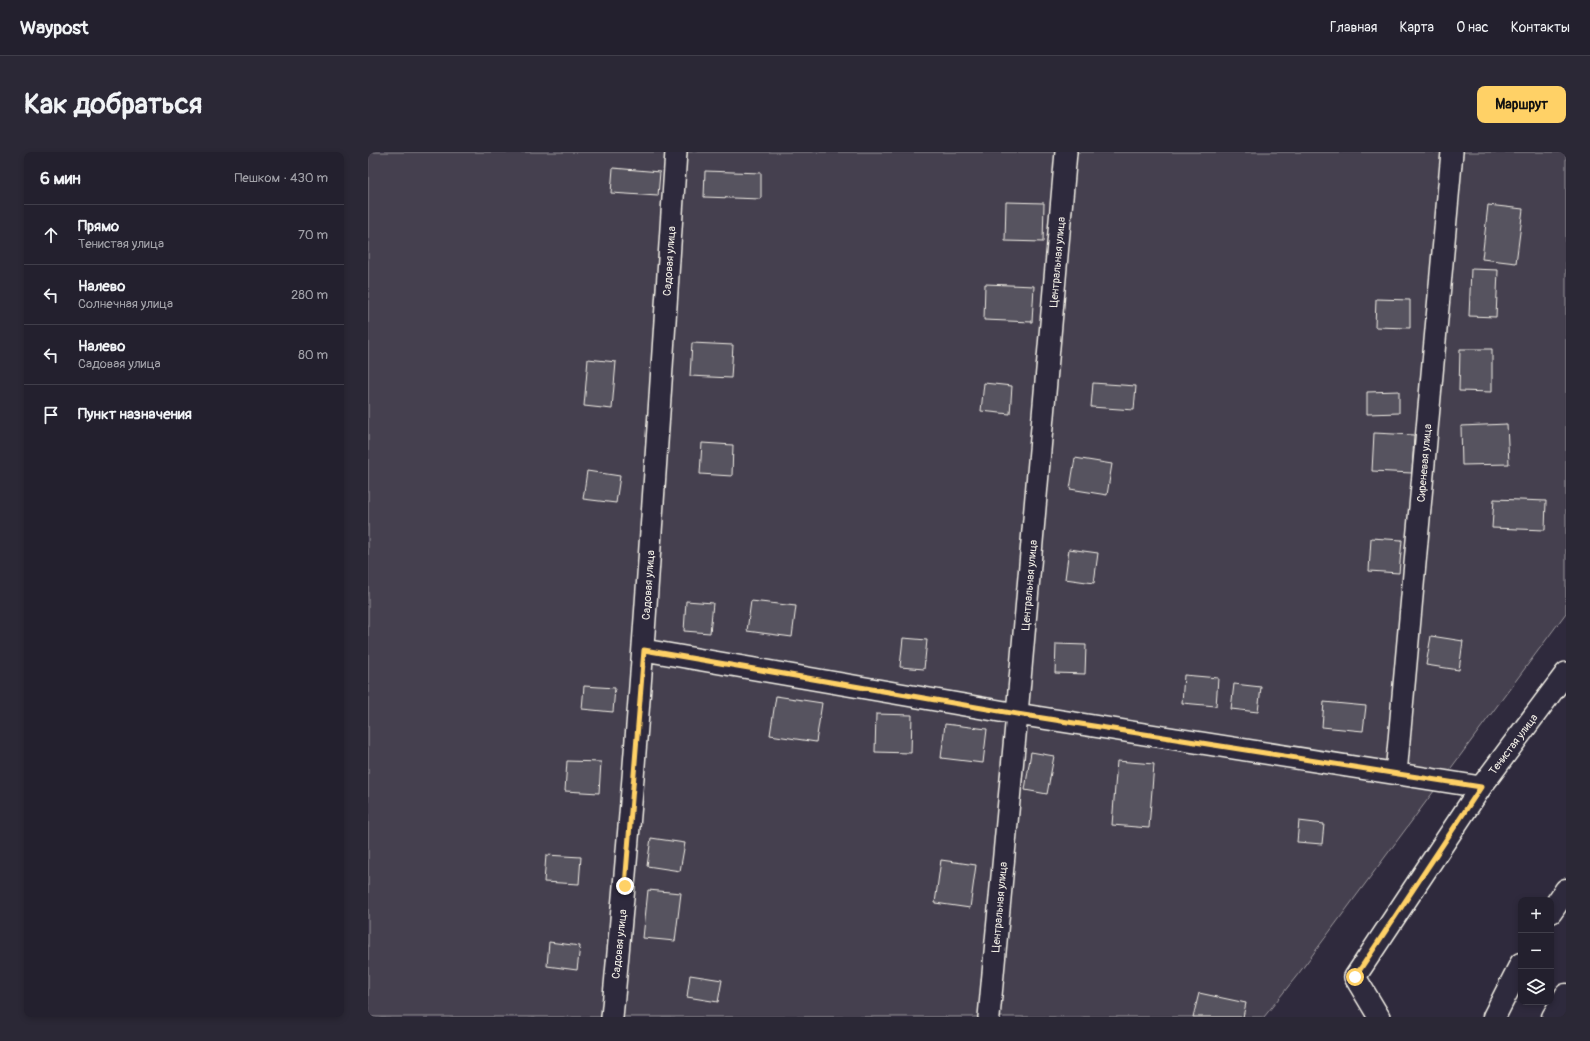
<!DOCTYPE html>
<html lang="ru">
<head>
<meta charset="utf-8">
<style>
  body { margin:0; font-family:Pangolin,sans-serif; background:#2b2836; color:#f1f3f6 }
  .controls { position:absolute; right:12px; bottom:12px; display:grid; overflow:hidden; border-radius:8px; box-shadow:0 2px 6px #0003 }
  .controls button { width:36px; height:36px; display:grid; place-items:center; padding:0; border:0; border-bottom:1px solid #403e4a; background:#23202e; color:#f1f3f6; font:20px sans-serif }
  .stop { position:absolute; width:12px; height:12px; margin:-9px; border:3px solid #ffd166; border-radius:50%; background:#fff }
  .stop.end { background:#ffd166; border-color:#fff; box-shadow:0 1px 4px #0008 }
  .list { margin:0; padding:0; list-style:none }
  h2 { display:flex; justify-content:space-between; align-items:center; height:52px; margin:0; padding:0 16px; font-size:17px }
  h2 small { font-size:13px; font-weight:400; color:#a3a3aa }
  .list li { display:grid; grid-template-columns:26px 1fr auto; gap:12px; align-items:center; box-sizing:border-box; height:60px; padding:0 16px; border-top:1px solid #403e4a }
  .list b { display:block; font-size:15px; white-space:nowrap }
  .list p { margin:0; font-size:13px; white-space:nowrap; color:#a3a3aa }
  .list em { font-size:13px; font-style:normal; color:#a3a3aa }
  .icon { flex:none; width:22px; height:22px; fill:none; stroke:currentColor; stroke-width:2; stroke-linecap:round; stroke-linejoin:round }
  .map { position:relative; flex:none; width:1198px; height:865px; overflow:hidden; border-radius:8px }
  header { display:flex; align-items:center; gap:24px; box-sizing:border-box; height:56px; padding:0 20px; background:#23202e; border-bottom:1px solid #403e4a }
  header strong { font-size:19px }
  nav { display:flex; gap:22px; margin-inline-start:auto; font-size:14px }
  .intro { display:flex; align-items:center; justify-content:space-between; box-sizing:border-box; height:96px; padding:0 24px }
  h1 { margin:0; font-size:28px }
  .button { padding:10px 18px; border-radius:8px; background:#ffd166; color:#111; font-size:14px; font-weight:700 }
  main { display:flex; gap:24px; padding:0 24px }
  aside { flex:1; background:#23202e; border-radius:8px; box-shadow:0 2px 6px #0003 }
  .map>svg:first-child { display:block }
</style>
</head>
<body>
<header>
<strong>Waypost</strong>
<nav><a>Главная</a><a>Карта</a><a>О нас</a><a>Контакты</a></nav>
</header>
<div class="intro"><h1>Как добраться</h1><a class="button">Маршрут</a></div>
<main>
<aside>
<h2>6 мин<small>Пешком · 430 m</small></h2>
<ul class="list">
<li><svg class="icon" aria-label="ahead" viewBox="0 0 24 24"><path d="M12 20V5M6 11l6-6 6 6"/></svg><div><b>Прямо</b><p>Тенистая улица</p></div><em>70 m</em></li>
<li><svg class="icon" aria-label="left" viewBox="0 0 24 24"><path d="M17 20v-9H6M10 6l-5 5 5 5"/></svg><div><b>Налево</b><p>Солнечная улица</p></div><em>280 m</em></li>
<li><svg class="icon" aria-label="left" viewBox="0 0 24 24"><path d="M17 20v-9H6M10 6l-5 5 5 5"/></svg><div><b>Налево</b><p>Садовая улица</p></div><em>80 m</em></li>
<li><svg class="icon" aria-label="arrive" viewBox="0 0 24 24"><path d="M6 21V4h12l-3 4 3 4H6"/></svg><div><b>Пункт назначения</b></div></li>
</ul>
</aside>
<div class="map">
<svg width="1198" height="865" viewBox="0 0 1198 865">
  <rect width="100%" height="100%" fill="#2f2a3d"/>
  <filter id="ink" filterUnits="userSpaceOnUse"><feTurbulence type="fractalNoise" baseFrequency=".025" numOctaves="2"/><feDisplacementMap in="SourceGraphic" scale="8" xChannelSelector="R" yChannelSelector="G"/><feConvolveMatrix kernelMatrix="1 2 1 2 8 2 1 2 1" color-interpolation-filters="sRGB"/></filter>
  <g filter="url(#ink)">
    <path fill="#454050" stroke="#9c989c" d="M0,0h1198v461l-267,360 -35,44h-896z"/>
    <path fill="#56525f" stroke="#f4f1e8" d="M245,16l47,4 -2,24 -47,-3z
      M337,19l56,2v26l-57,-2z
      M638,50l38,1 -1,39 -38,-1z
      M1120,53l35,4 -7,54 -34,-4z
      M1103,117l27,1 -2,47 -27,-1z
      M617,132l49,2 -2,36 -48,-2z
      M1008,147l34,1v28l-35,-1z
      M324,191l41,2 -2,33 -41,-2z
      M1092,197h32v43l-33,-1z
      M220,207l28,3 -4,47 -28,-3z
      M616,231l28,3 -2,28 -29,-3z
      M725,231l43,3 -2,24 -43,-3z
      M1031,239v22l-32,1v-22z
      M1139,272l2,40 -47,1 -1,-39z
      M1006,281l40,2 -2,38 -40,-2z
      M334,291l31,2 -1,31 -32,-2z
      M707,306l37,6 -5,31 -37,-6z
      M219,319l33,5 -4,27 -33,-4z
      M1126,347l52,2 -1,29 -53,-2z
      M1003,386l31,2 -3,33 -30,-2z
      M701,397l29,4 -4,30 -29,-4z
      M318,449l27,2 -3,30 -26,-2z
      M383,449l45,5 -4,31 -45,-6z
      M1063,484l32,5 -4,29 -33,-5z
      M535,486l24,2 -3,29 -24,-2z
      M688,492l30,1 -1,29 -30,-1z
      M816,523l34,3 -2,28 -34,-3z
      M866,532l27,3 -3,25 -27,-3z
      M216,534l31,2 -2,24 -31,-3z
      M408,544l46,7 -6,39 -46,-7z
      M956,550l42,4 -3,25 -41,-4z
      M508,562l36,1 -1,38 -36,-1z
      M577,572l42,5 -4,34 -42,-5z
      M663,600l23,4 -7,38 -22,-4z
      M199,609l34,1 -2,31 -34,-2z
      M749,609l37,3 -5,64 -37,-3z
      M931,669l25,3 -2,20 -25,-2z
      M283,686l34,5 -5,28 -33,-5z
      M178,703l35,2 -2,27 -35,-2z
      M573,708l35,5 -6,43 -35,-5z
      M280,738l33,3 -6,48 -32,-3z
      M181,790l31,4 -3,24 -30,-4z
      M322,823l32,5 -4,22 -31,-5z
      M831,841l47,10 -3,14h-50z"/>
    <g fill="none" stroke-linecap="round" stroke-linejoin="round">
      <g stroke="#f4f1e8" stroke-width="24">
        <path id="minor" d="M276,498l373,64 464,73
          M1028,622l56,-622
          M244,865c28,-288 45,-576 64,-865
          M621,865l28,-303 49,-562
          M1011,865l-24,-40 126,-190 85,-114"/>
      </g>
      <g stroke="#f4f1e8" stroke-width="25">
        <path id="highway" d="M1183,760l15,-22
          M1126,865l27,-53
          M1185,865l13,-22"/>
      </g>
      <use href="#minor" stroke="#2f2a3d" stroke-width="21"/>
      <use href="#highway" stroke="#2f2a3d" stroke-width="22"/>
    </g>
  </g>
  <g fill="none" stroke-linecap="round" stroke-linejoin="round" filter="url(#ink)">
    <path stroke="#ffd166" stroke-width="5" d="M257,734l19,-236 373,64 464,73 -126,190"/>
  </g>
  <g text-anchor="middle" stroke-width="3" stroke-linejoin="round" paint-order="stroke">
    <g font-size="11" fill="#f4f1e8" stroke="#2f2a3d">
      <text transform="translate(301 109) rotate(-86)" y="4">Садовая улица</text>
      <text transform="translate(689 110) rotate(-85)" y="4">Центральная улица</text>
      <text transform="translate(1056 311) rotate(-85)" y="4">Сиреневая улица</text>
      <text transform="translate(280 433) rotate(-86)" y="4">Садовая улица</text>
      <text transform="translate(661 433) rotate(-85)" y="4">Центральная улица</text>
      <text transform="translate(1145 592) rotate(-53)" y="4">Тенистая улица</text>
      <text transform="translate(631 755) rotate(-85)" y="4">Центральная улица</text>
      <text transform="translate(251 792) rotate(-84)" y="4">Садовая улица</text>
    </g>
  </g>
</svg>
<div class="controls">
<button>+</button>
<button>−</button>
<button><svg class="icon" aria-label="layers" viewBox="0 0 24 24"><path d="M12 4l9 5-9 5-9-5zM3 14l9 5 9-5"/></svg></button>
</div>
<div class="stop" style="left:987px;top:825px"></div>
<div class="stop end" style="left:257px;top:734px"></div>
</div>
</main>
</body>
</html>
